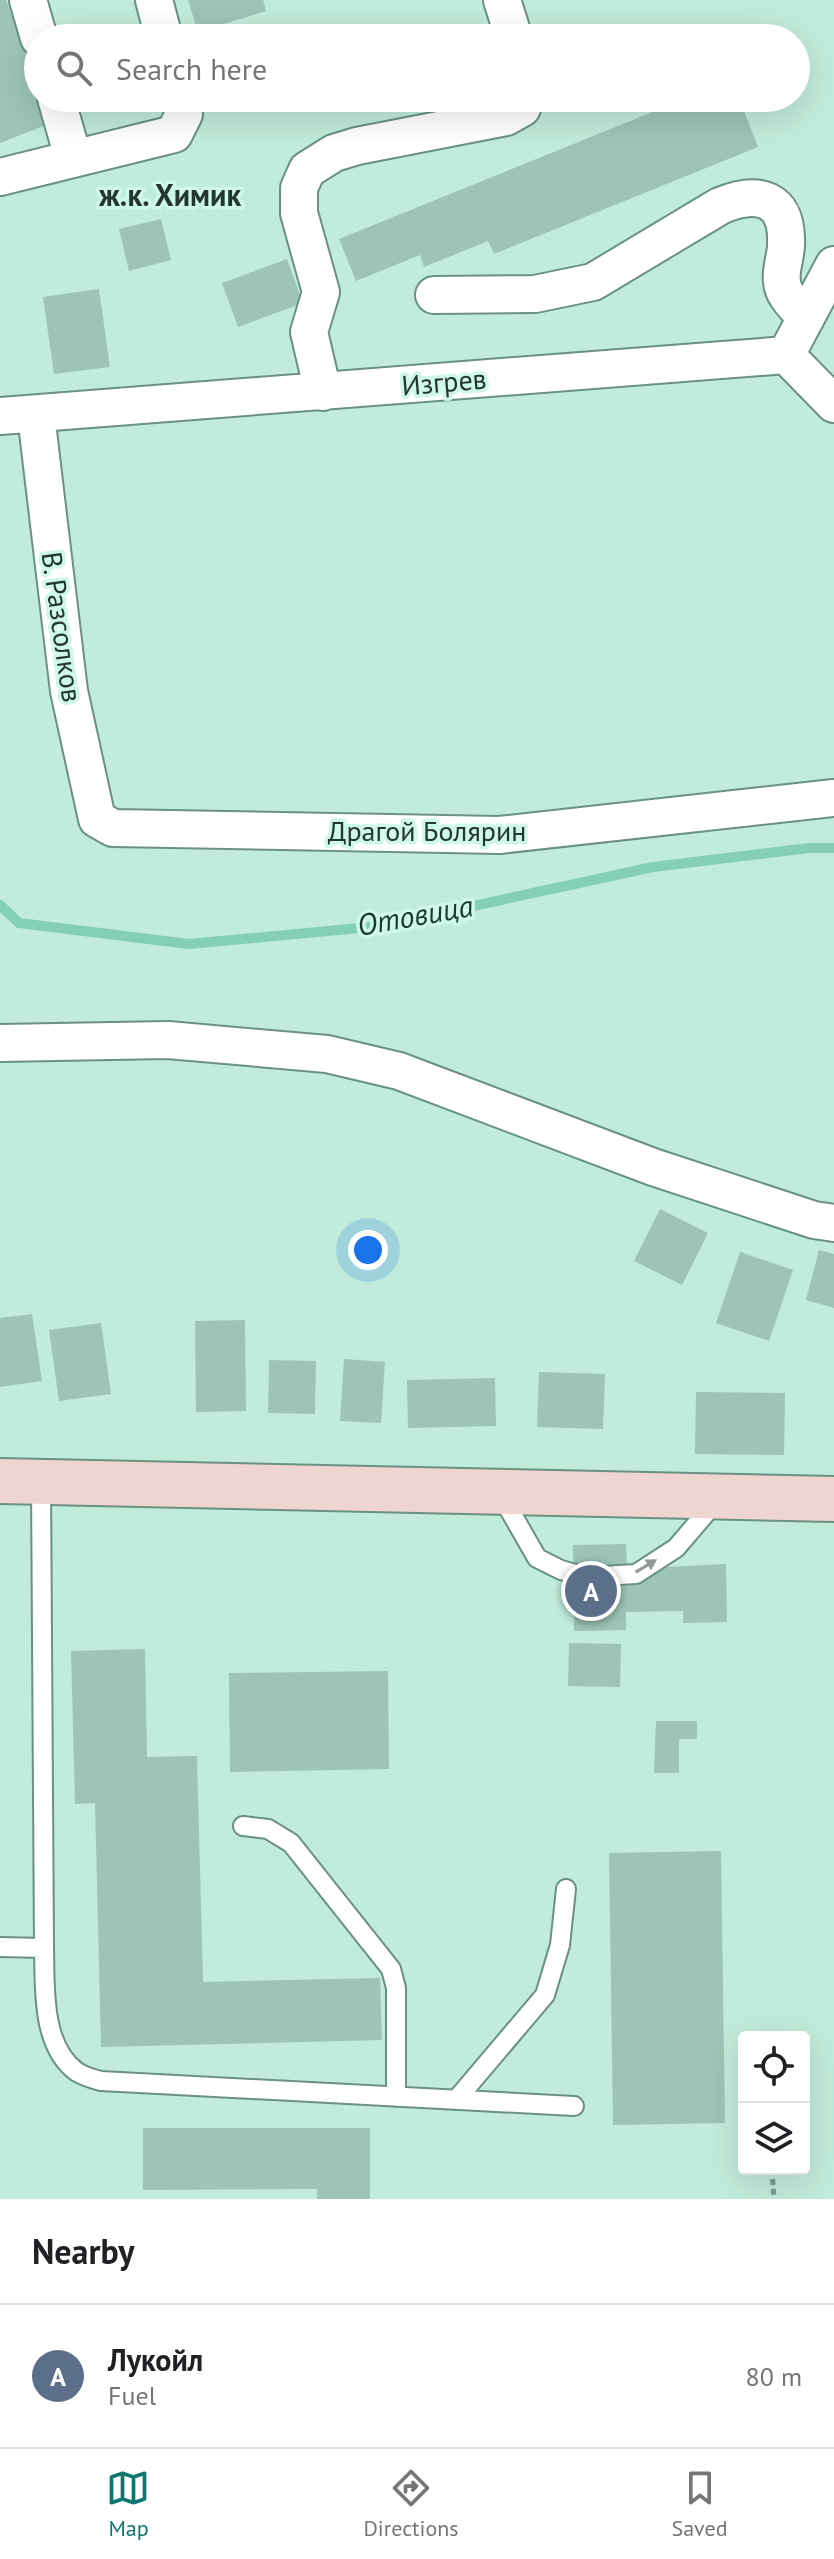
<!DOCTYPE html>
<html lang="en">
<head>
<meta charset="utf-8">
<style>
  body { margin:0; font-family:"PT Sans",sans-serif; background:#f6f6f6; color:#202124 }
  .controls { position:absolute; right:24px; bottom:24px; display:grid; overflow:hidden; border-radius:8px; box-shadow:0 8px 32px #0002 }
  .controls button { width:72px; height:72px; display:grid; place-items:center; padding:0; border:0; border-bottom:2px solid #e0e0e0; background:#fff; color:#202124; font:40px sans-serif }
  .you { position:absolute; left:368px; top:1250px; width:28px; height:28px; margin:-20px; border:6px solid #fff; border-radius:50%; background:#1a73e8; box-shadow:0 0 0 12px #1a73e833 }
  .badge { display:grid; place-items:center; width:52px; height:52px; border-radius:50%; background:#0f766e; color:#fff; font-size:26px; font-weight:700 }
  .pin { position:absolute; translate:-50% -50%; border:4px solid #fff; box-shadow:0 2px 8px #0006 }
  .list { margin:0; padding:0; list-style:none }
  h2 { display:flex; justify-content:space-between; align-items:center; height:104px; margin:0; padding:0 32px; font-size:34px }
  h2 small { font-size:26px; font-weight:400; color:#757577 }
  .list li { display:grid; grid-template-columns:52px 1fr auto; gap:24px; align-items:center; box-sizing:border-box; height:144px; padding:0 32px; border-top:2px solid #e0e0e0 }
  .list b { display:block; font-size:30px; white-space:nowrap }
  .list p { margin:0; font-size:26px; white-space:nowrap; color:#757577 }
  .list em { font-size:26px; font-style:normal; color:#757577 }
  .icon { flex:none; width:44px; height:44px; fill:none; stroke:currentColor; stroke-width:2; stroke-linecap:round; stroke-linejoin:round }
  .map { position:relative; flex:none; width:834px; height:2199px; overflow:hidden }
  .search { position:absolute; background:#fff; box-shadow:0 8px 32px #0002; left:24px; right:24px; top:24px; height:88px; display:flex; align-items:center; gap:20px; box-sizing:border-box; padding:0 28px; border-radius:44px; color:#757577; font-size:30px }
  .sheet { height:248px; background:#fff }
  nav { display:flex; justify-content:space-around; align-items:center; box-sizing:border-box; height:112px; border-top:2px solid #e0e0e0; background:#fff; font-size:22px; color:#757577 }
  nav a { display:grid; justify-items:center; gap:4px }
  nav .on { color:#0f766e }
  .map>svg:first-child { display:block }
</style>
</head>
<body>
<div class="map">
<svg width="834" height="2199" viewBox="0 0 834 2199">
  <rect width="100%" height="100%" fill="#c1ebda"/>
  <g fill="none" stroke-linecap="round" stroke-linejoin="round">
    <path stroke="#83d0b4" stroke-width="10" d="M0,905l19,18 170,21 192,-18 272,-59 156,-19h25"/>
  </g>
  <path fill="#9cc5b5" d="M0,0h6l32,82v16h6l10,24 -54,21z
    M188,0h75l3,11 -68,21z
    M687,98h52l19,49 -264,107 -6,-13 -64,26 -4,-12 -64,26 -17,-42z
    M161,219l10,41 -42,11 -10,-42z
    M287,259l16,44 -65,24 -16,-44z
    M99,289l11,78 -56,7 -11,-77z
    M660,1209l48,24 -26,52 -48,-24z
    M819,1250l15,4v54l-28,-8z
    M740,1252l53,18 -24,71 -53,-18z
    M32,1314l10,67 -42,6v-69z
    M245,1320l1,91 -50,1 -1,-91z
    M101,1323l10,71 -52,7 -10,-71z
    M344,1359l41,3 -4,61 -41,-2z
    M269,1360l47,1 -1,53 -47,-1z
    M539,1372l66,2 -2,55 -66,-2z
    M495,1378l1,48 -88,2 -1,-48z
    M696,1392l89,1 -1,62 -89,-1z
    M626,1544l1,25 99,-5 1,58 -44,1v-12l-57,1v18l-52,1 -1,-86z
    M569,1643l52,1 -1,43 -52,-1z
    M145,1649l2,108 50,-1 6,226 177,-4 2,62 -281,7 -6,-244 -20,1 -4,-153z
    M388,1671l1,98 -159,3 -1,-99z
    M656,1721h41v18h-18v34h-25z
    M721,1851l4,272 -112,2 -4,-272z
    M143,2128h227v71h-53v-10l-174,1z"/>
  <g fill="none" stroke-linecap="round" stroke-linejoin="round">
    <g stroke="#6a9182" stroke-width="22">
      <path id="lane" d="M41,1482l3,466c1,39 -3,98 33,124 7,4 16,7 24,9l473,25
        M501,1495l36,63 24,12 25,7 50,-3 40,-26 42,-49
        M243,1826l25,3 23,14 100,126 5,19v109
        M0,1947l44,1
        M456,2100l89,-105 15,-50 6,-56"/>
    </g>
    <g stroke="#6a9182" stroke-width="40">
      <path id="street" d="M28,0l11,38
        M154,0l10,38
        M502,0l12,38
        M56,98l17,59
        M0,177l174,-43 10,-20 -4,-16
        M434,295l101,-1 58,-12 127,-76c38,-16 68,-9 66,39 0,11 -6,25 -4,37 1,14 15,25 24,36
        M786,355l48,49
        M323,392l-14,-60 12,-40 -22,-79v-25l8,-18 27,-17 23,-7 149,-29 16,-9 4,-10
        M36,415l33,276 28,128 16,9 386,7 335,-37
        M0,416l786,-61 48,-90
        M0,1043l168,-3 159,14 72,17 254,96 161,53 20,3"/>
    </g>
    <g stroke="#6a9182" stroke-width="48">
      <path id="secondary" d="M0,1481l834,18"/>
    </g>
    <path stroke="#7e9d91" stroke-width="5" stroke-dasharray="6 4" stroke-linecap="butt" d="M772,2169l2,30"/>
    <use href="#lane" stroke="#fff" stroke-width="18"/>
    <use href="#street" stroke="#fff" stroke-width="36"/>
    <use href="#secondary" stroke="#efd5d2" stroke-width="44"/>
  </g>
  <defs><path id="oneway-solid" d="M-6-.8H1V-3.2L6.5 0L1 3.2V.8H-6Z" transform="scale(2)"/></defs>
  <use fill="#929a97" href="#oneway-solid" transform="translate(646 1566) rotate(-31)"/>
  <g text-anchor="middle" stroke-width="7" stroke-linejoin="round" paint-order="stroke">
    <g font-size="28" fill="#25352f" stroke="#cef8e7">
      <text transform="translate(444 382) rotate(-5)" y="10">Изгрев</text>
      <text transform="translate(62 627) rotate(82)" y="10">В. Разсолков</text>
      <text x="427" y="841">Драгой Болярин</text>
    </g>
    <g font-size="30" font-weight="bold" fill="#25352f" stroke="#cef8e7">
      <text x="170" y="206">ж.к. Химик</text>
    </g>
    <g font-size="30" font-style="italic" fill="#183b2f" stroke="#cef8e7">
      <text transform="translate(415 916) rotate(-10)" y="10">Отовица</text>
    </g>
  </g>
</svg>
<div class="controls">
<button><svg class="icon" aria-label="locate" viewBox="0 0 24 24"><circle cx="12" cy="12" r="6"/><path d="M12 2v4M12 18v4M2 12h4M18 12h4"/></svg></button>
<button><svg class="icon" aria-label="layers" viewBox="0 0 24 24"><path d="M12 4l9 5-9 5-9-5zM3 14l9 5 9-5"/></svg></button>
</div>
<div class="you"></div>
<div class="pin badge" style="left:591px;top:1591px;background:#5c6f8a">A</div>
<div class="search"><svg class="icon" aria-label="search" viewBox="0 0 24 24"><circle cx="10" cy="10" r="6"/><path d="M15 15l6 6"/></svg>Search here</div>
</div>
<section class="sheet">
<h2>Nearby<small></small></h2>
<ul class="list">
<li><span class="badge" style="background:#5c6f8a">A</span><div><b>Лукойл</b><p>Fuel</p></div><em>80 m</em></li>
</ul>
</section>
<nav>
<a class="on"><svg class="icon" aria-label="map" viewBox="0 0 24 24"><path d="M3 6l6-2 6 2 6-2v14l-6 2-6-2-6 2zM9 4v14M15 6v14"/></svg>Map</a>
<a><svg class="icon" aria-label="directions" viewBox="0 0 24 24"><path d="M12 3l9 9-9 9-9-9zM9 14v-3h6M13 9l2 2-2 2"/></svg>Directions</a>
<a><svg class="icon" aria-label="saved" viewBox="0 0 24 24"><path d="M7 4h10v16l-5-4-5 4z"/></svg>Saved</a>
</nav>
</body>
</html>
